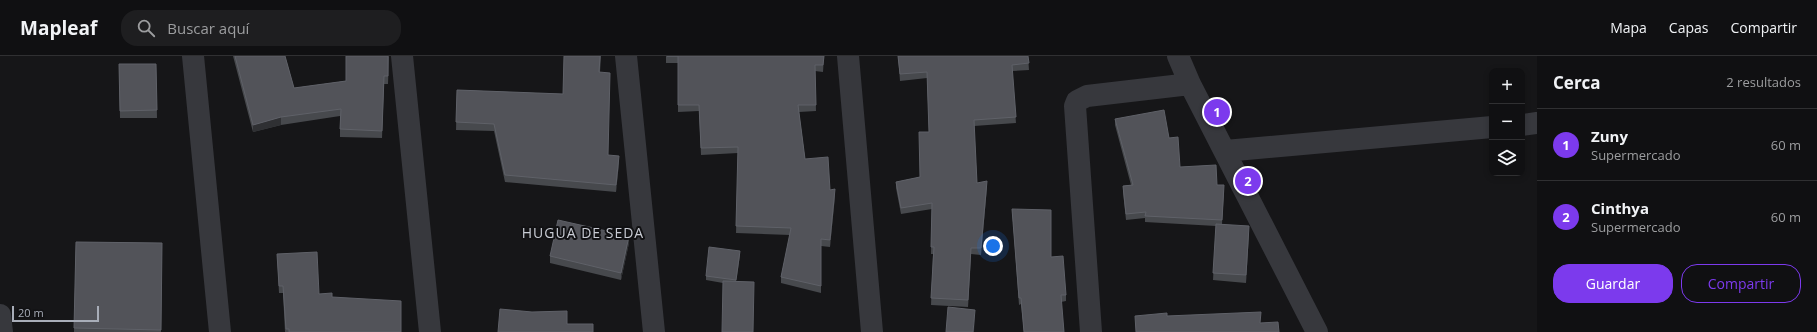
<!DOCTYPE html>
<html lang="es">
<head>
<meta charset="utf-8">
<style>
  body { margin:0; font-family:"Open Sans",sans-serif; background:#1e1e20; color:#f1f3f6 }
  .controls { position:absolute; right:12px; top:12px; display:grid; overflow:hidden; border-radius:8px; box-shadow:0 2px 6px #0003 }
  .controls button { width:36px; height:36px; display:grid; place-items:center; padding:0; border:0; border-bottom:1px solid #303032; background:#101012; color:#f1f3f6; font:20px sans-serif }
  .scale { position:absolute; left:12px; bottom:10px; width:87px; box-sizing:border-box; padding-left:4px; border:2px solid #a8adb8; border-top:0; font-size:11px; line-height:14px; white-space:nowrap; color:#a8adb8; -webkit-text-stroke:3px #111113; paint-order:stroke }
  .you { position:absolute; left:993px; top:190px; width:14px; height:14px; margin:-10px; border:3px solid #fff; border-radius:50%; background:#1a73e8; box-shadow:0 0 0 6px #1a73e833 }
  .badge { display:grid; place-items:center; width:26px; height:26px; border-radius:50%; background:#7c3aed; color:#fff; font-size:13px; font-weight:700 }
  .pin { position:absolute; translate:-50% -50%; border:2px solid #fff; box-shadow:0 1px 4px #0006 }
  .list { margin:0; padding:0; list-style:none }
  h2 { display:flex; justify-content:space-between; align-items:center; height:52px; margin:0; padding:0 16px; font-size:17px }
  h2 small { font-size:13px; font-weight:400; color:#9c9d9f }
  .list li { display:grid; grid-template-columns:26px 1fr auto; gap:12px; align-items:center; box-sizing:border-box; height:72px; padding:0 16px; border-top:1px solid #303032 }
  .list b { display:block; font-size:15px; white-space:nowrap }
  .list p { margin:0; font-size:13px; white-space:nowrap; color:#9c9d9f }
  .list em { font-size:13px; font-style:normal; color:#9c9d9f }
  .actions { display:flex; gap:8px; padding:12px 16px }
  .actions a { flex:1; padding:9px 0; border:1px solid #7c3aed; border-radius:16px; text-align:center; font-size:14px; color:#7c3aed }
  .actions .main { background:#7c3aed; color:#fff }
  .icon { flex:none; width:22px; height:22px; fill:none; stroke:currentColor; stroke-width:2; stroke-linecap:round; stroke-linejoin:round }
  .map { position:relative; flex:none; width:1537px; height:276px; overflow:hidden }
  header { display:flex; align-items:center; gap:24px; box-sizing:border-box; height:56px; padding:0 20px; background:#101012; border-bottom:1px solid #303032 }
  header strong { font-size:19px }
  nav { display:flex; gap:22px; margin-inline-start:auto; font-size:14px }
  .search { width:280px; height:36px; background:#1e1e20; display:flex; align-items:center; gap:10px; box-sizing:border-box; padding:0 14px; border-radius:16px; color:#9c9d9f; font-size:15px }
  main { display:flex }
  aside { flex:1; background:#101012 }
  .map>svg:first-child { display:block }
</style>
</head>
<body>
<header>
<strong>Mapleaf</strong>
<div class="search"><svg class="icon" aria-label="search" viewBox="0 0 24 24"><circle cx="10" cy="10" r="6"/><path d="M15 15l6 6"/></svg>Buscar aquí</div>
<nav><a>Mapa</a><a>Capas</a><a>Compartir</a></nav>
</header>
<main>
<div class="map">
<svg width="1537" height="276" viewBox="0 0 1537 276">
  <rect width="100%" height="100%" fill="#161618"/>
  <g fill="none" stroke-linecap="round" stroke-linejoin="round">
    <path stroke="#37383d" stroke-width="22" d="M193,0l27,276
      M402,0l28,276
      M626,0l28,276
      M848,0l24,276
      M1178,0l12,28 127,248
      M1522,69l15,-2
      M1225,95l267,-24
      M0,259l2,17
      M1091,276l-16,-226 2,-5 10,-5 103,-12"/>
  </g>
  <path fill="#47494d" d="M233,0h52l9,32 52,-7 43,-25 -1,28h-4l-2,54 -42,-1v-21l-59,9 -28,7z
    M564,0h37l-1,16 8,83 11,8 -3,29 -111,-10 -11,-51 -38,-1 1,-40 106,4z
    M666,0h158l-1,16 -8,-1 1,40 -17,1 6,47 30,37 -5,51 -9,-1v47l-40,-10v-6l9,-42 -54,-2 2,-80 -37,2 -2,-44 -21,1v-49h-12z
    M898,0h130l1,14 -17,1 4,52 -42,3 3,57 10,4 -6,68 -10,-1 -3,53 -37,-2 2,-51h-2l1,-45 -31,5 -5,-26v-6l24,-5 9,-45 -2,-54 -27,3z
    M119,8h37l1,54h-37z
    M1115,63l54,19 11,29 37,18 7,6 -2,33 27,9 -3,50 -33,-3 3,-54 -71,-4v-4l-19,2 -3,-28v-6l8,-1 -16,-60z
    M1012,153l39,48 15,38v6l-5,1 3,30h-40l-3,-28 -2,1z
    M76,186l86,1 -1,89h-87z
    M629,187l-8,37 -71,-17v-7z
    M277,198l42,40 13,3 69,35h-116l-2,-39h-4z
    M740,199l-4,26 -13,2 -17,-3v-4z"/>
  <path fill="#2f3033" d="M281,61v8l-28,7v-7z
    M619,100v7l-3,29v-7z
    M987,125v6l-6,68v-7z
    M835,133v7l-5,51v-7z
    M1249,170v7l-3,50v-8z
    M629,180v7l-8,37v-7z
    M971,192v6l-3,53v-7z
    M740,195v4l-4,29v-4z
    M975,254v6l-1,16h-1z"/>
  <path fill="#525359" stroke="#5f6168" d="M235,0h50l9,32 52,-7v-25h42v20h-4l-2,55 -42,-2 1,-20 -60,8 -28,8z
    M564,0h36l-1,16 11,1 -2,82 11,1 -3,29 -111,-10 -11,-51 -38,-2 1,-32 106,4z
    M667,0h157l-1,9h-8l1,40h-18l7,54 23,-2 2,33 5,-1 -5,51 -9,-1v47l-40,-9 10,-49 -55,-2 2,-79 -37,1 -2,-43h-21v-49z
    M898,0h130l1,7 -17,2 4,52 -42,3 3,63 10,-2 -6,67h-10l-3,52 -37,-2 3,-51h-3l1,-44 -31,5 -5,-26 24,-5 -1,-45h10l-2,-60 -27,2z
    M119,8h37l1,46 -37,1z
    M1164,54l5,28 9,-1 2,30 36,-2 1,20h7l-2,35 -77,-4 1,-4 -20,2 -3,-28 10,-1 -18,-66z
    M1012,153l39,1v47l12,-1 3,39h-5l3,37h-40l-3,-34h-2z
    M558,164l71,16 -8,37 -71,-17z
    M1216,168l33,2 -3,49 -33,-2z
    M76,186l86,1 -1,87 -87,-2z
    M709,191l31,4 -4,29 -30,-4z
    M317,196l2,42 13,-1v4l69,4v31h-112v-3h-3l-3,-43h-4l-2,-32z
    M723,225l31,1 -1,50h-31z
    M948,251l27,3 -2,22h-27z
    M500,253l32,3 35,-1v13h26v8h-95z
    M1261,256l-1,11 18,-1 1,10h-143l-1,-16 32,-3v3z"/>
  <g text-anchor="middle" stroke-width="4" stroke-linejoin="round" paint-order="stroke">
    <g font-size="14" letter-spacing="1" fill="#c9ccd4" stroke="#111113">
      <text x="583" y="182">HUGUA DE SEDA</text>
    </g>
  </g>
</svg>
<div class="controls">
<button>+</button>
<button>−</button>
<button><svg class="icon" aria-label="layers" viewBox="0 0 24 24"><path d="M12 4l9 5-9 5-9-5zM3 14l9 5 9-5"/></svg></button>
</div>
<div class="scale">20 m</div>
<div class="you"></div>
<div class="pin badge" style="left:1217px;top:56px">1</div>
<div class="pin badge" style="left:1248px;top:125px">2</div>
</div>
<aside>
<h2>Cerca<small>2 resultados</small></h2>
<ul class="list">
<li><span class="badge">1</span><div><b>Zuny</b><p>Supermercado</p></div><em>60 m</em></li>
<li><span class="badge">2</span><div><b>Cinthya</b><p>Supermercado</p></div><em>60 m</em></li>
</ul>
<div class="actions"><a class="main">Guardar</a><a>Compartir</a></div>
</aside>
</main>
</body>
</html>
